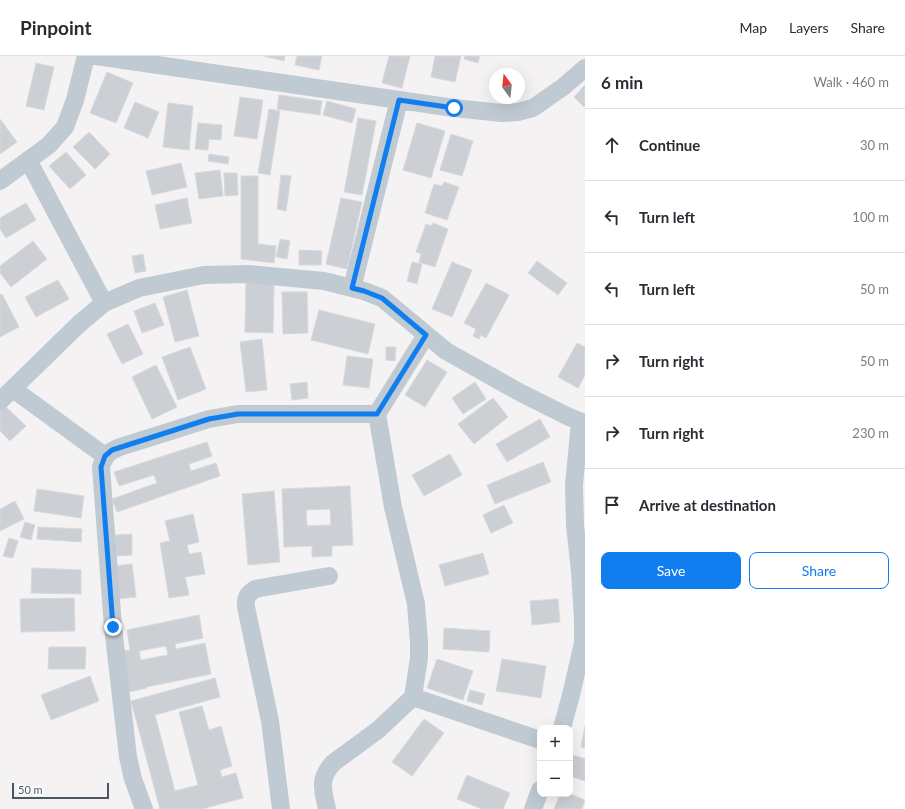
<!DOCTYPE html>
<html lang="en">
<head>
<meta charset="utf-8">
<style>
  body { margin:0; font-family:Lato,sans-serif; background:#f7f7f7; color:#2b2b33 }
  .controls { position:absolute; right:12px; bottom:12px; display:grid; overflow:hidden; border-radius:8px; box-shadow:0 4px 16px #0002 }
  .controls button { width:36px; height:36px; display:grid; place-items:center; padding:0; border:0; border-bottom:1px solid #e1e1e2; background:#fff; color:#2b2b33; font:20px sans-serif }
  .compass { position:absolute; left:489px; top:12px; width:36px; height:36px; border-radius:50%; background:#fff; box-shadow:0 4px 16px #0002; rotate:345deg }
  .scale { position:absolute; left:12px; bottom:10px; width:97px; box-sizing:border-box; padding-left:4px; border:2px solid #495761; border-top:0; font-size:11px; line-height:14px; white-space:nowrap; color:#495761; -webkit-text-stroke:3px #fff; paint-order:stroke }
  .stop { position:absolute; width:12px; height:12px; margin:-9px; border:3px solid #117ef0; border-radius:50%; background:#fff }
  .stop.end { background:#117ef0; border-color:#fff; box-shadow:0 1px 4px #0008 }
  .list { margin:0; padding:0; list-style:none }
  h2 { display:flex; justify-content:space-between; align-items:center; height:52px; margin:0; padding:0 16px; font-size:17px }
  h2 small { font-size:13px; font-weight:400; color:#7c7c81 }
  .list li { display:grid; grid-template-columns:26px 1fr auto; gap:12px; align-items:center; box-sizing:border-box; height:72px; padding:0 16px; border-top:1px solid #e1e1e2 }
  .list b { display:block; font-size:15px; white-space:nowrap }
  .list em { font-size:13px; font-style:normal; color:#7c7c81 }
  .actions { display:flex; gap:8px; padding:12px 16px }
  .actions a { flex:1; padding:9px 0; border:1px solid #117ef0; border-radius:8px; text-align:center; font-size:14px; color:#117ef0 }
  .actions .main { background:#117ef0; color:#fff }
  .icon { flex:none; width:22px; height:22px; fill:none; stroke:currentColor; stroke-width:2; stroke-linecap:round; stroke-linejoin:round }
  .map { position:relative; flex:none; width:585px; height:753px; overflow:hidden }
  header { display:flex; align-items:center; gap:24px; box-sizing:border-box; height:56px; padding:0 20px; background:#fff; border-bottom:1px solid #e1e1e2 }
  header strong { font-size:19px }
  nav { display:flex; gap:22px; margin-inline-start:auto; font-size:14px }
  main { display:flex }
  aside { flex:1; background:#fff }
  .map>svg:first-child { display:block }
</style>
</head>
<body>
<header>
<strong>Pinpoint</strong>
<nav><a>Map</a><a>Layers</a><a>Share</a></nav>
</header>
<main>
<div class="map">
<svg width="585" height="753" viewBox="0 0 585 753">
  <rect width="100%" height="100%" fill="#f4f2f2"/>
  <path fill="#ccd0d5" stroke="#d6d9de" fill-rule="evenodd" d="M263,0h22l-1,5z
    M297,0h25l-3,14 -24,-5z
    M389,0h21l-8,32 -20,-5z
    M435,0h26l-6,26 -24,-5z
    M465,0h15l-2,7 -14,-4z
    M36,7l18,4 -10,43 -18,-4z
    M107,16l26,11 -17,40 -26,-10z
    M585,29v21l-1,1 -10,-10z
    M279,39l43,6 -2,14 -43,-6z
    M240,41l23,3 -6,39 -23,-3z
    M327,45l29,8 -4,14 -29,-8z
    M135,46l24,10 -11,26 -24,-10z
    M168,47l25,3 -4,44 -26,-3z
    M269,53l11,2 -10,64 -12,-2z
    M358,62l18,3 -14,74 -18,-3z
    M0,63l17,23 -17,12z
    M198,67l24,2 -1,15 -12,-1 -1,11 -13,-1z
    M417,67l28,8 -14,47 -28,-8z
    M89,76l21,22 -15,15 -22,-22z
    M451,78l22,7 -11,35 -22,-6z
    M66,96l20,23 -16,14 -21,-23z
    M209,98l20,3 -1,7 -20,-3z
    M181,107l6,24 -35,8 -6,-24z
    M220,114l3,26 -24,3 -4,-26z
    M224,117h13l1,22 -13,1z
    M281,119l10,1 -5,35 -9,-2z
    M241,120h17v68l18,2 -2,17 -33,-4z
    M444,126l15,5 -12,33 -22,-7 9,-29 8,2z
    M187,142l5,25 -32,6 -5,-24z
    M341,142l21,4 -15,67 -21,-5z
    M26,147l10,17 -30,18 -6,-9v-11z
    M433,167l15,6 -13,38 -16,-5 2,-8 -5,-2 10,-28 5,2z
    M280,183l10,2 -3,18 -11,-2z
    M33,185l14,18 -36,28 -11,-14v-7z
    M299,194l23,1 -1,14h-22z
    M143,198l3,17 -11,2 -3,-17z
    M537,205l30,22 -9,12 -30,-22z
    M412,206l10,2 -5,20 -10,-3z
    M452,206l20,8 -20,47 -20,-8z
    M58,224l11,19 -33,18 -11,-20z
    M246,226l28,1 -1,50 -28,-1z
    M486,227l23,12 -23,43 -5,-3 -2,4 -6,-3 3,-7 -12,-6z
    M187,234l12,46 -24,6 -12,-45z
    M282,236h25l1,41 -25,1z
    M2,238l17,33 -19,10v-42z
    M155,247l9,22 -22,8 -8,-22z
    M319,254l56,14 -7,30 -57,-14z
    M128,268l15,30 -21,10 -15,-30z
    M262,283l5,51 -21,2 -6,-50z
    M577,287l8,4v28l-7,13 -20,-11z
    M190,291l16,42 -28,11 -16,-43z
    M386,291h10l-1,14 -9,-1z
    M347,300l26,3 -4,29 -26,-3z
    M427,304l20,12 -22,35 -20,-12z
    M156,309l21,42 -25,12 -20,-42z
    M307,326l1,16 -16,2 -2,-16z
    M475,326l11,17 -23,15 -11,-16z
    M493,342l15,19 -34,27 -16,-20z
    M4,349l22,21 -16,15 -10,-10v-22z
    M540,363l10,18 -43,25 -11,-18z
    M207,386l5,14 -23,8 2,7 25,-8 4,13 -103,36 -5,-13 45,-16 -3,-8 -35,11 -5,-14z
    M450,398l12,21 -38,21 -12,-21z
    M543,406l8,20 -56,22 -8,-19z
    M350,430l3,59 -21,1v10l-20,1v-11l-28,1 -2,-58zM330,453l1,16 -24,1 -1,-16z
    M37,433l47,7 -3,22 -47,-7z
    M274,435l6,71 -32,3 -6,-71z
    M15,445l9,18 -24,12v-22z
    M504,449l9,18 -22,10 -8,-18z
    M193,458l6,28 -12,3 2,9 12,-2 4,22 -20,3 4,18 -20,3 -9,-55 10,-2 -5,-20z
    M25,466l10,3 -4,15 -11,-3z
    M38,471l44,2 -1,13 -44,-3z
    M132,478v21l-16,1 -1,-21z
    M9,482l9,3 -5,17 -10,-2z
    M483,497l6,21 -44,12 -6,-21z
    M132,508l4,33 -18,2 -4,-33z
    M32,512l49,2v24l-50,-1z
    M74,542l1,33 -54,1 -1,-33z
    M558,543l2,23 -28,3 -2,-24z
    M199,559l4,23 -28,6 1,5 29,-6 6,31 -65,13 1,1 -22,5 -8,-41 13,-2 -3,-20zM166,590l2,9 -27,5 -2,-9z
    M444,572l46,3 -1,21 -46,-3z
    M49,591h37l-1,22h-37z
    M437,603l36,12 -10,29 -36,-12z
    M502,603l44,7 -5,32 -45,-7z
    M90,620l9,25 -48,19 -10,-25z
    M215,622l5,19 -65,18 20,76 23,-6 -19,-73 23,-6 7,24 12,-4 11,40 -12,4 2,7 14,-4 7,25 -41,11h-42l-29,-108z
    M470,634l15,4 -3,11 -15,-4z
    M424,663l20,14 -32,43 -20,-14z
    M585,670v22l-4,-1z
    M570,698l15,5v22l-15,-5z
    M467,719l43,18 -7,16h-21l-25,-10z
    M560,738h10l15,6 -3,9h-28z"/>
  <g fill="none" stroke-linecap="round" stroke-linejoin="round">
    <path stroke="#c0cad2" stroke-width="18" d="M96,0l358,52 48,5 16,-1 15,-4 30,-21 22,-19
      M28,104l76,143
      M0,125l49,-36 16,-18 10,-27 11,-44
      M352,232l47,-188
      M13,333l92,67
      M0,345l79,-77 25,-21 35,-15 65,-13 44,-1 76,7 40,10 18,7 64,53 75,42 48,24 16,6
      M413,641l127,43
      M562,672l9,-33 12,-52v-24l-3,-48 -5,-46 -1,-40 6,-63
      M144,753l-11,-30 -5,-22 -15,-130 -12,-160c4,-12 7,-15 19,-20l89,-28 29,-5h139
      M281,753l-11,-88 -24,-114c-1,-10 1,-12 9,-18l74,-13
      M327,753c-4,-20 -9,-29 6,-46l45,-33 35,-33 6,-39v-15l-3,-39 -23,-97 -16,-93 49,-79
      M533,753l7,-19"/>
  </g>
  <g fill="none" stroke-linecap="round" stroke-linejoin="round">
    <path stroke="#117ef0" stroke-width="5" d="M113,571l-12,-160 4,-11 7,-6 97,-31 29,-5h139l49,-79 -44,-37 -18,-7 -12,-3 47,-188 55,8"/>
  </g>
</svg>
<div class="controls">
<button>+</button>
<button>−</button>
</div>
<svg class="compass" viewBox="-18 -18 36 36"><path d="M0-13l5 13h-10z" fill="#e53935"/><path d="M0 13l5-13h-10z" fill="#7c7c81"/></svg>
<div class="scale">50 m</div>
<div class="stop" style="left:454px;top:52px"></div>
<div class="stop end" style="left:113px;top:571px"></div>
</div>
<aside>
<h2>6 min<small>Walk · 460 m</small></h2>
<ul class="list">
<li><svg class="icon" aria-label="ahead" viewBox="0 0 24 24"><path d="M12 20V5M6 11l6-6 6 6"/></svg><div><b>Continue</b></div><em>30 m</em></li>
<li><svg class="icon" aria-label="left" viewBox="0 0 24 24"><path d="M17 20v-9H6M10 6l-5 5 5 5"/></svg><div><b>Turn left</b></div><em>100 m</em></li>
<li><svg class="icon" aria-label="left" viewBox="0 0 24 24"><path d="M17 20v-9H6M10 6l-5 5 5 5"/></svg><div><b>Turn left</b></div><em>50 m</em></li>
<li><svg class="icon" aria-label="right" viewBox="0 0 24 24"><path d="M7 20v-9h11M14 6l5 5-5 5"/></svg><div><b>Turn right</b></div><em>50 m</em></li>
<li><svg class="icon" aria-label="right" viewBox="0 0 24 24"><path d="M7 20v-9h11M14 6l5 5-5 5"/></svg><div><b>Turn right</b></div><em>230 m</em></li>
<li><svg class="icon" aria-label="arrive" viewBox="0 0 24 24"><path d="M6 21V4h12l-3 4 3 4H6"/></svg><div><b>Arrive at destination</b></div></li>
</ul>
<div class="actions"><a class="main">Save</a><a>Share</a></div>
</aside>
</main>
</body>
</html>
